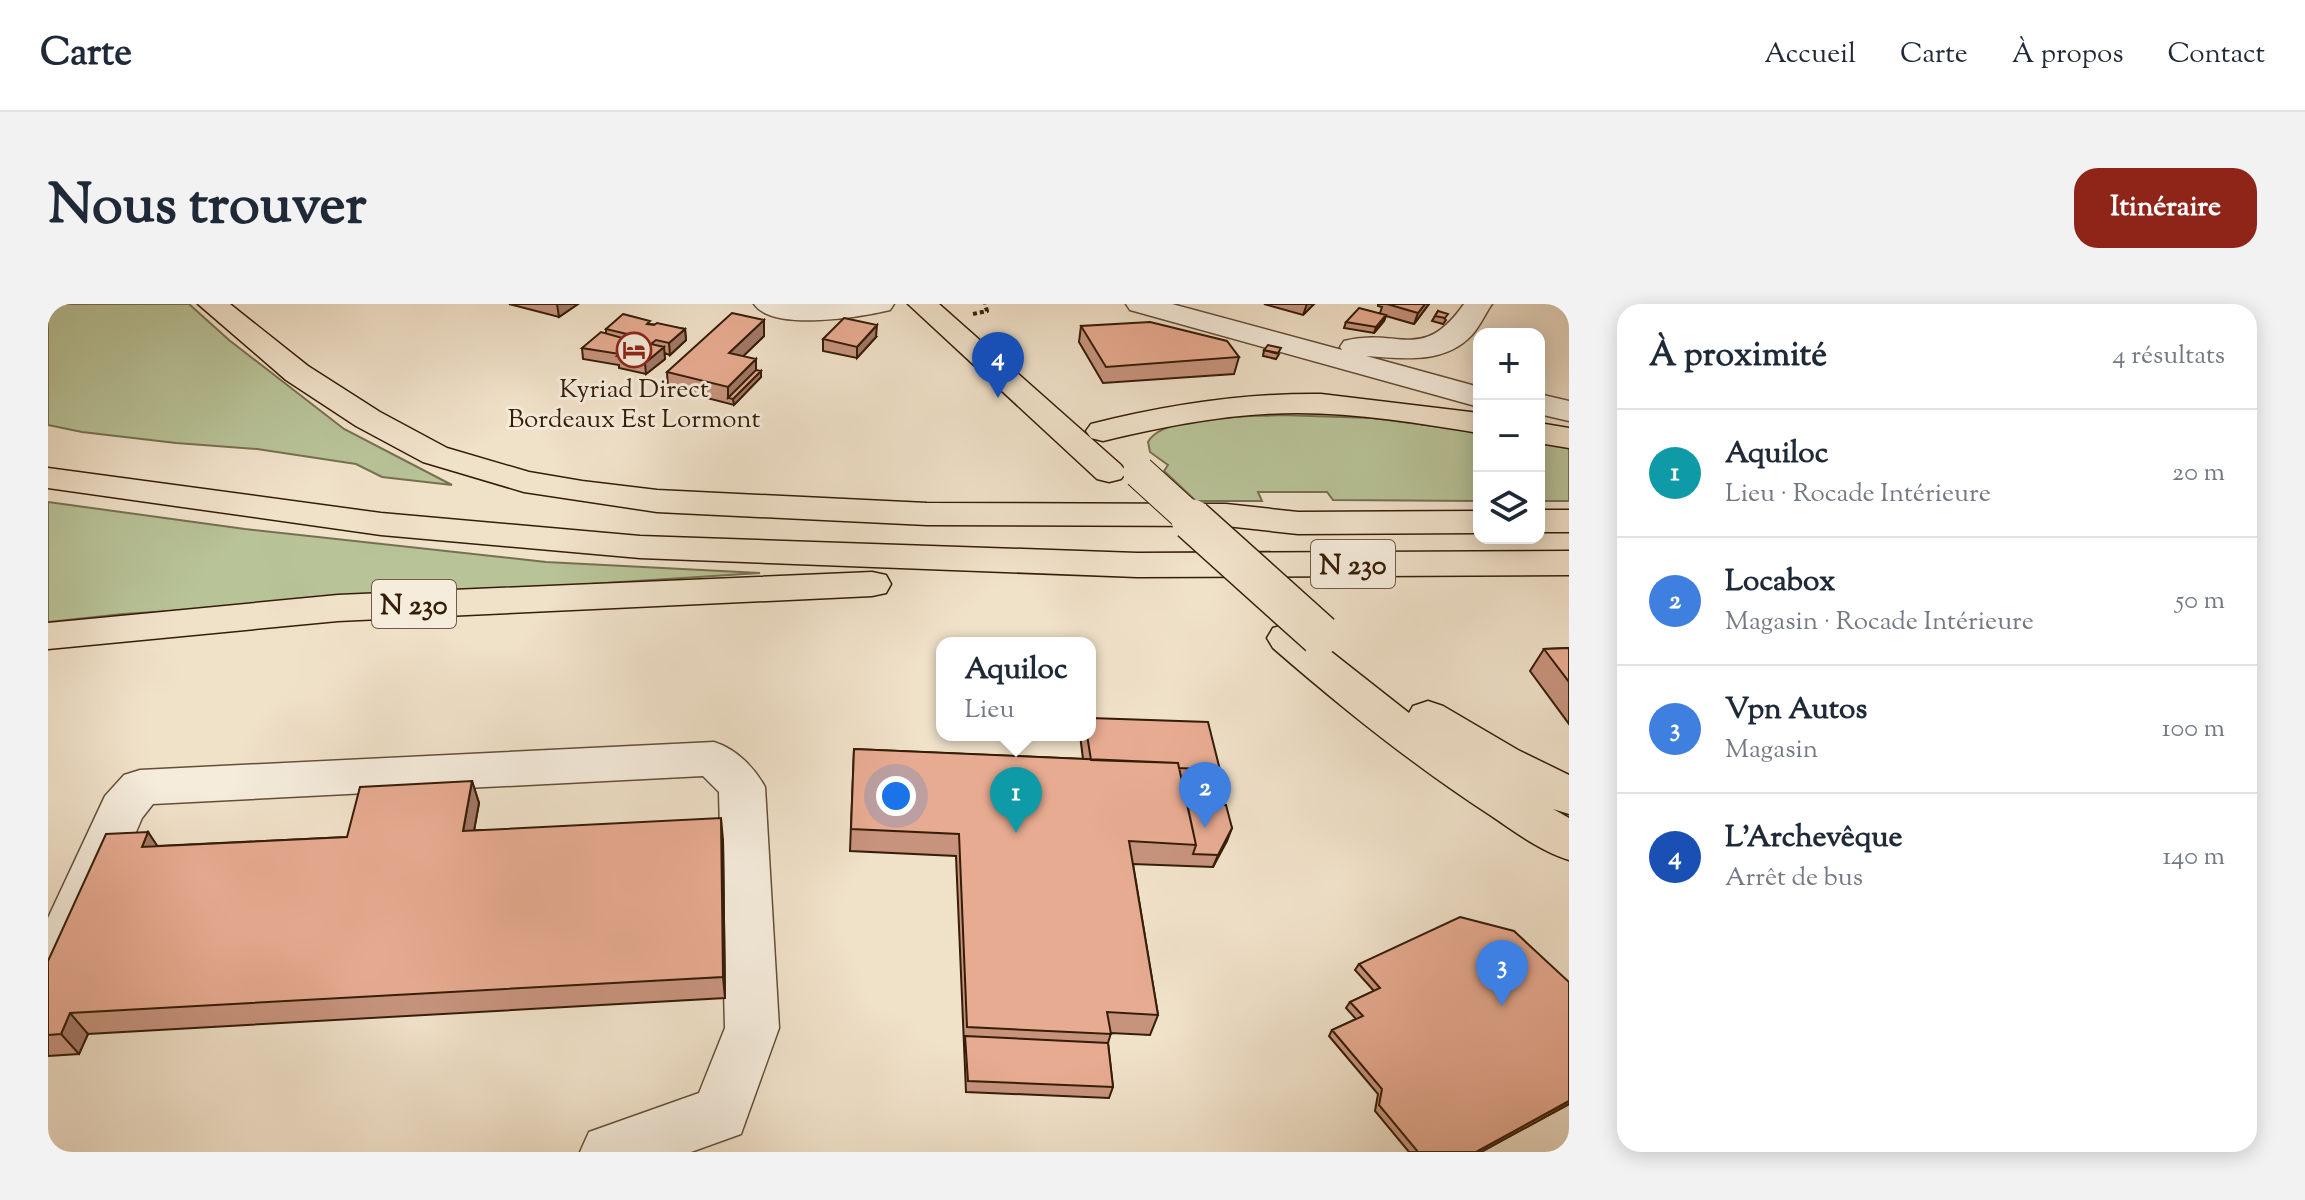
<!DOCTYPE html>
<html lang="fr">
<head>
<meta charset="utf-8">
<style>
  body { margin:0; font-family:"Sorts Mill Goudy",serif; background:#f2f2f3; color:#1f2937 }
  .controls { position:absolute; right:24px; top:24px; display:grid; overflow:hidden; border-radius:16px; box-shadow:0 4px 20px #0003 }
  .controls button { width:72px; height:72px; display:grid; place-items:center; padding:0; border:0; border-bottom:2px solid #e0e1e3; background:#fff; color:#1f2937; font:40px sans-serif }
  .you { position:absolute; left:848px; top:492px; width:28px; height:28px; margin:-20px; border:6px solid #fff; border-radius:50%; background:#1a73e8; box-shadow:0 0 0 12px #1a73e833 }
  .badge { display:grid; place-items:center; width:52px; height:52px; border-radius:50%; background:#8f2418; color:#fff; font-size:26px; font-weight:700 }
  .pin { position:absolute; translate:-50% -66px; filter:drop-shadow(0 2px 4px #0008) }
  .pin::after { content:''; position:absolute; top:42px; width:28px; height:24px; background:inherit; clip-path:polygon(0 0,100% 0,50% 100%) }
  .popup { position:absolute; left:888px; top:333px; width:160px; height:104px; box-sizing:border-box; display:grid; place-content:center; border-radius:16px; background:#fff; filter:drop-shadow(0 2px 6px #0005); font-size:26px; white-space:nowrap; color:#747a83 }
  .popup b { font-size:30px; color:#1f2937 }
  .popup::after { content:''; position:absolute; left:50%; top:100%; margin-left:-16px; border:16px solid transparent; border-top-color:#fff }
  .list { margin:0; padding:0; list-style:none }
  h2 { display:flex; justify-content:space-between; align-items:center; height:104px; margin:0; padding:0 32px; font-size:34px }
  h2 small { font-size:26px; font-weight:400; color:#747a83 }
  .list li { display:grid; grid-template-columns:52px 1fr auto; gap:24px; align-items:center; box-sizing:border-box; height:128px; padding:0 32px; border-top:2px solid #e0e1e3 }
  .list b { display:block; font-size:30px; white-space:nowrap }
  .list p { margin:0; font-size:26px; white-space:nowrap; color:#747a83 }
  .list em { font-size:26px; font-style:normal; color:#747a83 }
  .icon { flex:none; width:44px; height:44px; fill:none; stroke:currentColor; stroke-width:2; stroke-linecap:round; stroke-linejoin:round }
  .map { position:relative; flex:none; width:1521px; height:848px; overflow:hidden; border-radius:24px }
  header { display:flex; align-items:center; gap:48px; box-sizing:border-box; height:112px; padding:0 40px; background:#fff; border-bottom:2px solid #e0e1e3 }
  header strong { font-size:38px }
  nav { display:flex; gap:44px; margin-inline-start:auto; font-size:28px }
  .intro { display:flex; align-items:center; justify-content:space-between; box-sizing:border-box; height:192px; padding:0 48px }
  h1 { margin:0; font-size:56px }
  .button { padding:20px 36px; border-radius:24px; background:#8f2418; color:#fff; font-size:28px; font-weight:700 }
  main { display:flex; gap:48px; padding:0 48px }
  aside { flex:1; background:#fff; border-radius:24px; box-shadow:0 4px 20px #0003 }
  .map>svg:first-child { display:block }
</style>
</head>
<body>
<header>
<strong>Carte</strong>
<nav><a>Accueil</a><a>Carte</a><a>À propos</a><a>Contact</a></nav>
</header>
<div class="intro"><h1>Nous trouver</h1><a class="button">Itinéraire</a></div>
<main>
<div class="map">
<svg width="1521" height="848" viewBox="0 0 1521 848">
  <rect width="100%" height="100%" fill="#f0e1c9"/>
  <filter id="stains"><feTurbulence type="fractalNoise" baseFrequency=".0025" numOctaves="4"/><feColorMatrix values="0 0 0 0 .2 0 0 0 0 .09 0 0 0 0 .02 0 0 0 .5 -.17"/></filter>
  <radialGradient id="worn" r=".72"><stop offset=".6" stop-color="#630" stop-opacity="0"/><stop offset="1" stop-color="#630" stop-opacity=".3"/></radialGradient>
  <path fill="#b8c398" stroke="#777050" stroke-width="2" d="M0,0h141l40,36 115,89 108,56 -70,-8 -26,-13 -99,-15 -81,-6 -94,-11 -34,-7z
    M1233,111l91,3 107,14v69l-146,-1 -6,-8h-69l4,9h-66l-32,-30 4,-6 -18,-13 -2,-10c15,-28 104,-25 133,-27z
    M1491,138l30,5v54h-30z
    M0,198l197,27 301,33 214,11 -637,41 -75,8z"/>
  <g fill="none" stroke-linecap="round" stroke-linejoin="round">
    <g stroke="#644e38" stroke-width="3">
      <path id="minor" d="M706,0h140l-4,6c-29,7 -117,22 -136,-6z
        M1078,0h46l170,46 -2,-3 4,-6c55,-14 78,23 120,-37h28c-7,10 -13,24 -21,32 -28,29 -70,22 -105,20l113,31v20l-349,-97z
        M1491,90l30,7v20l-30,-7z
        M666,438c22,7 40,25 51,45l14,241 -38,106 -50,18h-111l9,-20 110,-39 26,-65 -6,-236 -16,-16 -550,28 -11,14 -75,174 -19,7v-81l57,-122 19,-21 16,-5z"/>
    </g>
    <g stroke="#361d07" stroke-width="3">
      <path id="major" d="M860,0h31l182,161 5,7 -5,7 -12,3 -12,-3z
        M1239,320l14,4 108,85 4,-7 15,-5 15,5 75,44 51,25v39l-16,-5 16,9v42c-29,-9 -54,-28 -79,-45 -77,-50 -148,-107 -217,-167l-6,-10 6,-10z"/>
    </g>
    <g stroke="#361d07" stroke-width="3">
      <path id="highway" d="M150,0h32l78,62 72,46 67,36 82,24 53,9 75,9 270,13 299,1 72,8 181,-1v22l-181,1 -72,-8 -299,-1 -270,-13 -133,-20 -101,-30 -67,-36 -70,-46z
        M1273,90l158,19v20c-61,-10 -121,-20 -182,-20 -66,0 -131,13 -194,28l-12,-3 -5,-7 5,-7c76,-19 152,-31 230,-30z
        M1491,119l30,5v20l-30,-5z
        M0,164l333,45 259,23 497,17 432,-2v24l-432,2 -497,-19 -259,-23 -333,-47z
        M1491,206h30v22h-30z
        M824,268l14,3 5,9 -5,9 -14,3 -534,25 -290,28v-26l290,-28z"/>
    </g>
    <path stroke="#361d07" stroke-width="4" stroke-dasharray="4 3" stroke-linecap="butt" d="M925,10l14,-3 -2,-7"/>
    <use href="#minor" fill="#f5ecdc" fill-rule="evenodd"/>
    <use href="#major" fill="#f0e1c9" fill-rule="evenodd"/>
    <use href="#highway" fill="#f0e1c9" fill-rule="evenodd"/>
    <g stroke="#361d07" stroke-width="34" stroke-linecap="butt">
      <path id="major-bridge-far1" d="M1091,168l55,50"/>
    </g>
    <g stroke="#361d07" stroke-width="44" stroke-linecap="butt">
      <path id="major-bridge" d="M1144,216l128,115"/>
    </g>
    <use href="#major-bridge-far1" stroke="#f0e1c9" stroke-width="32"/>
    <use href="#major-bridge" stroke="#f0e1c9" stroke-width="41"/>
  </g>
  <path fill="#c7937d" stroke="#361d07" stroke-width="2" d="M461,0h69l-19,13z
    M1216,0h50l-11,11z
    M1330,0h51l-15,20 -28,-8 -2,5 -10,12 -30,-5 2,-6 34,-9 2,-6 -4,-1z
    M1390,7l8,9 -3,4 -11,-3z
    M602,20l35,5 1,11 -16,15 -6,-2 1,6 -19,15 -27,-6v-3l-36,-6 -1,-11 24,-14v-5z
    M1033,22l158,31 -5,17 -131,9 -24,-41z
    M716,32l-21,20 18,21 -27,28 -66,-17 -1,-16z
    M828,33l-19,21 -34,-7v-12z
    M1216,46l15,4 -3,5 -13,-3z
    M1521,344v76l-39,-53 14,-22z
    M1032,431h10l130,35 -4,11 6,24 10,23 -19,39 -80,-3 25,151 -8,20 -39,-2 -3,10 5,44 -4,11 -143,-6 -10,-236 -106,-5 4,-102 229,10z
    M424,477l7,22 -5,27 249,10 2,158 -637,36 -9,20 -31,2v-95l100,-129 9,14 190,-9z
    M1311,660l210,18v122l-88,48h-72l-34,-41 3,-17 -49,-58 3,-6 24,-11 -10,-11 4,-6 24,-11 -19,-21z"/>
  <path fill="#a27866" stroke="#361d07" stroke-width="2" d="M509,0h21l-19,13z
    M1259,0h7l-11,11z
    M1377,0h4l-15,20 4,-11z
    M1338,11l-2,6 -10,12 2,-6z
    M716,16v16l-34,33 -1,-16z
    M829,21l-1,12 -19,21v-11z
    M637,25l1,11 -16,15 -1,-12z
    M616,43l1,12 -19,15 -1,-11z
    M708,55v17l-28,22v-11z
    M713,67v6l-27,28 -1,-6z
    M424,477l7,22 -9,50 -7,-22z
    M673,514l2,22 2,158 -2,-21z
    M1184,524l-5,13 -14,26 5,-12z
    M100,528l14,21 -20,-6z
    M22,709l18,21 -9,20 -18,-20z
    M1521,797v3l-88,48h-5z"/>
  <path fill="#e7ab91" stroke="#361d07" stroke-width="2" d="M1339,0h38l-7,9z
    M1311,4l27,7 -10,12 -30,-5z
    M1390,7l10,3 -3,4 -10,-2z
    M684,9l32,7 -35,33 27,6 -28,28 -61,-15z
    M575,10l27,7 -3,3 7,1 3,-2 28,6 -16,14 -13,-3 -5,4 13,3 -19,16 -28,-7 3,-2 -38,-6 19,-16 21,6 5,-4 -21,-5z
    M796,14l33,7 -20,22 -34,-8z
    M1102,18l77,19 12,16 -133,10 -25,-41z
    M1220,41l13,3 -3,5 -14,-3z
    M708,66l5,1 -28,28 -5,-1z
    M1521,344v34l-25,-33z
    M1042,414l118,4 12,48 -41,-2 -1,-5 -87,-3 -4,-25h3z
    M806,445l324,14 18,82 -67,-4 29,174 -51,-3 4,22 -144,-7 -8,-193 -108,-5z
    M1134,476l34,1 6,24 -35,-2z
    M424,477l-9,50 258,-13 2,159 -653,36 -9,21 -13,1v-74l58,-127 42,-2 -6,15 205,-10 13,-50z
    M1139,499l39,2 6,23 -14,27 -25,-1 3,-9z
    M1412,613l54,14 55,51v119l-93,51h-58l-39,-47 3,-16 -50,-59 31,-14 -13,-14 30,-14 -21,-24z
    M917,732l143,7 5,44 -145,-6z"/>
  <defs>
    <g id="hotel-ring" transform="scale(1.8)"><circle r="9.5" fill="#f5ecdc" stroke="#8f2418" stroke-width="1.5"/><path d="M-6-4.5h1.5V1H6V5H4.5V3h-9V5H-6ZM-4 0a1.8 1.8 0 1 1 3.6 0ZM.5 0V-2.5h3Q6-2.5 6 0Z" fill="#8f2418"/></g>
  </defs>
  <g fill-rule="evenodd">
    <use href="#hotel-ring" x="586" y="46"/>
  </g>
  <g text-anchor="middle" stroke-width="6" stroke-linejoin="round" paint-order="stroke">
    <g font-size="26" fill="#361d07" stroke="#f5ecdc">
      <text x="586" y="93">Kyriad Direct<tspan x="586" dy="30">Bordeaux Est Lormont</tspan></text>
    </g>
    <g fill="#f5ecdc" stroke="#6f5b47" stroke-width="2">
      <rect x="1263" y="236" width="84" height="48" rx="6"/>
      <rect x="324" y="276" width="84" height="48" rx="6"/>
    </g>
    <g font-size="28" font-weight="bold" fill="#361d07">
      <text x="1305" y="270">N 230</text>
      <text x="366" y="310">N 230</text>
    </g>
  </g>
  <rect width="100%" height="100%" filter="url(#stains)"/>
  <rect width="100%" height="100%" fill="url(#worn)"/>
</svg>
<div class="controls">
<button>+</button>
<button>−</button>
<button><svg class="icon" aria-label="layers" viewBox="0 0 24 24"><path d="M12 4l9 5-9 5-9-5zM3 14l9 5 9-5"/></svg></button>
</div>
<div class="you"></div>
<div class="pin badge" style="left:968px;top:529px;background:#0f9aa8">1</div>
<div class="popup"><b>Aquiloc</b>Lieu</div>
<div class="pin badge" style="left:1157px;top:524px;background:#3f7fe0">2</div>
<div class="pin badge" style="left:1454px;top:702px;background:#3f7fe0">3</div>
<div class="pin badge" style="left:950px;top:94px;background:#1a4fb4">4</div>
</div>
<aside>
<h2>À proximité<small>4 résultats</small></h2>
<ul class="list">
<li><span class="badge" style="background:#0f9aa8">1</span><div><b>Aquiloc</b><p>Lieu · Rocade Intérieure</p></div><em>20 m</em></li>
<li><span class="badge" style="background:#3f7fe0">2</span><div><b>Locabox</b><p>Magasin · Rocade Intérieure</p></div><em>50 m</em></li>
<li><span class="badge" style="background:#3f7fe0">3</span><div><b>Vpn Autos</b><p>Magasin</p></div><em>100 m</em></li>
<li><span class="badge" style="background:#1a4fb4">4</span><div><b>L'Archevêque</b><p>Arrêt de bus</p></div><em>140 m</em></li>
</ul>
</aside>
</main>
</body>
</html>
